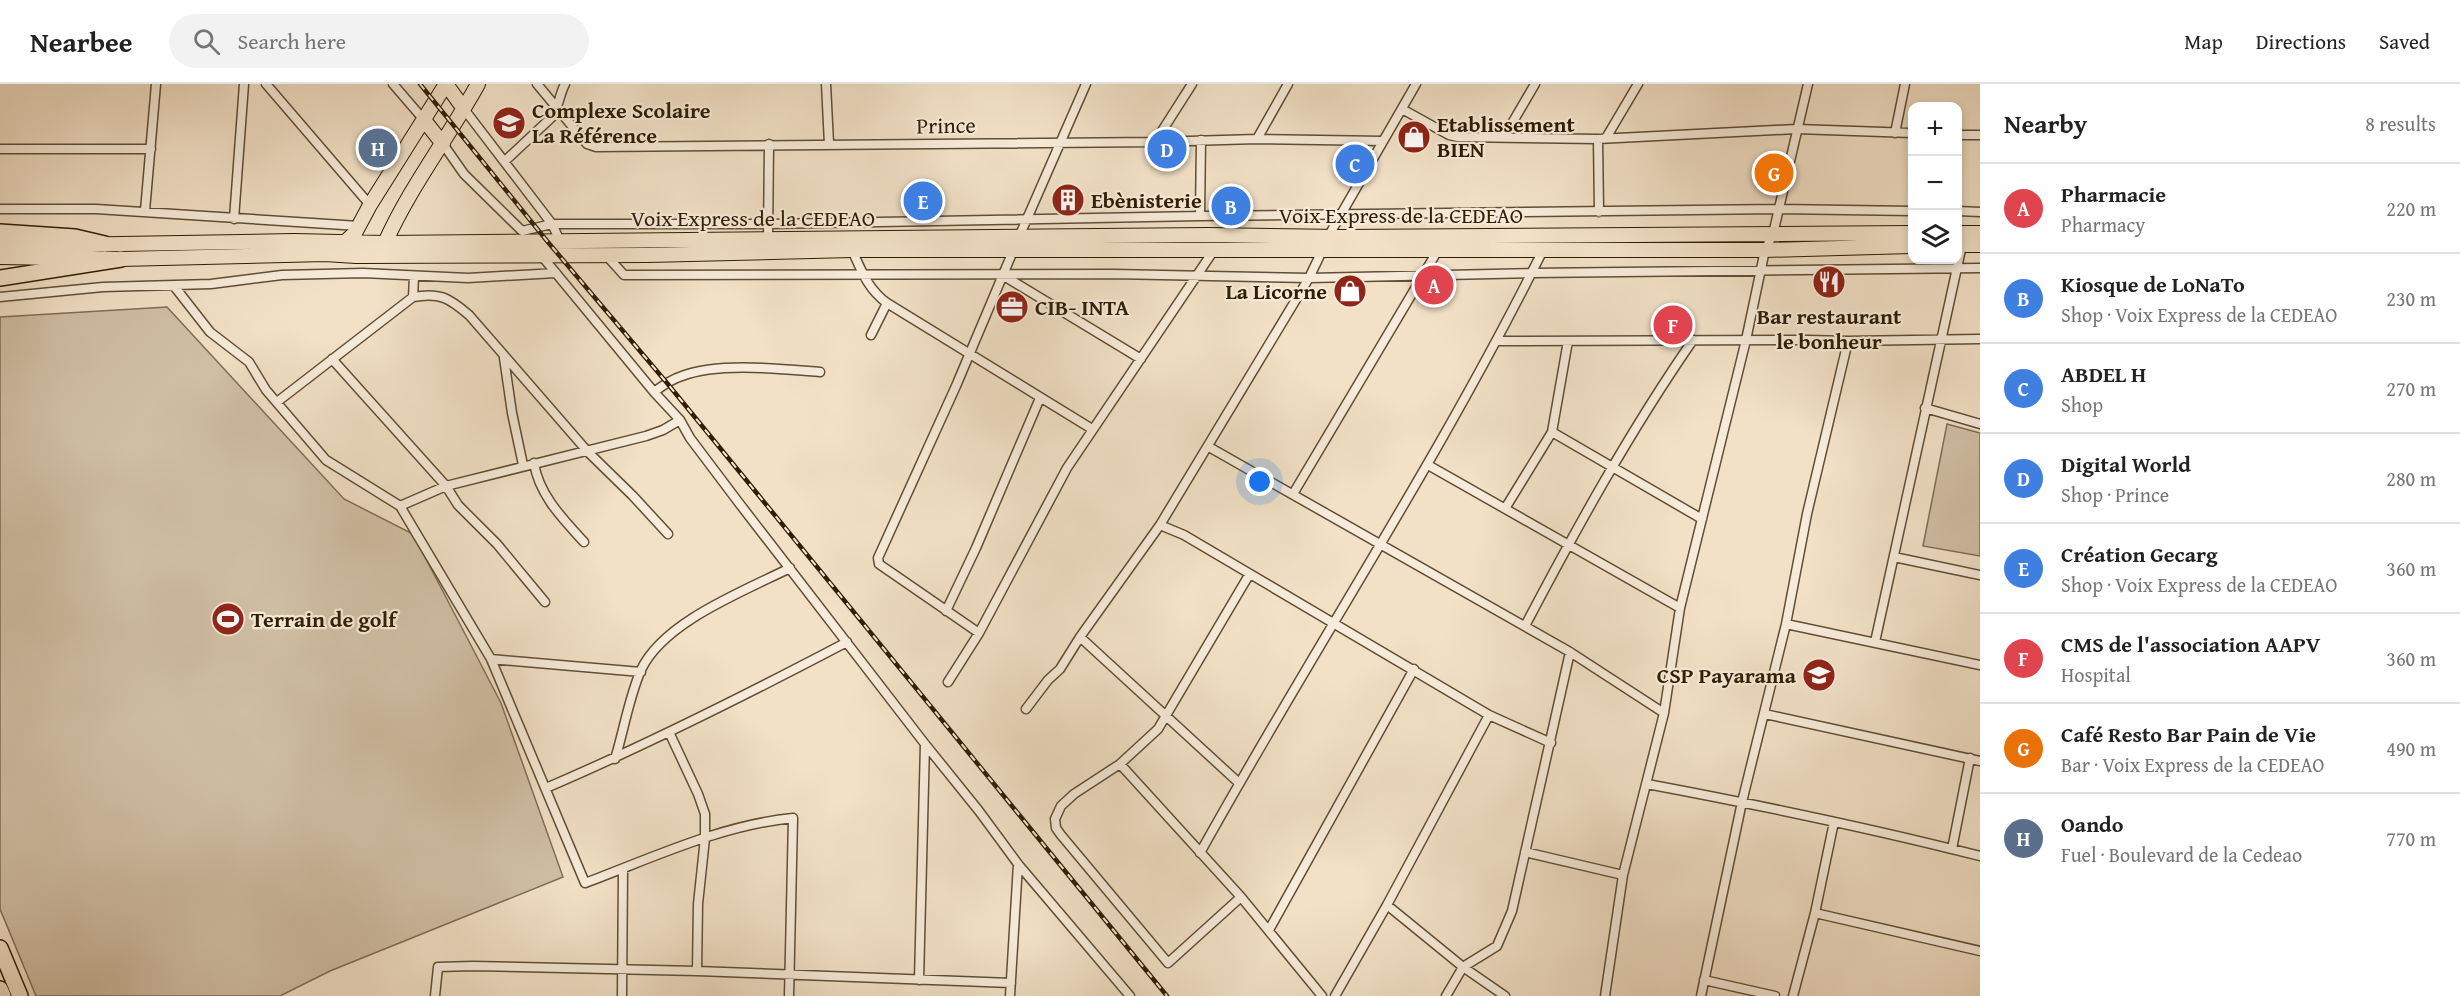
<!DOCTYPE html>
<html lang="en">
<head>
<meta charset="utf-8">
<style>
  body { margin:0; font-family:"Gentium Book Plus",serif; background:#f2f2f2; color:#222 }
  .controls { position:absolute; right:18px; top:18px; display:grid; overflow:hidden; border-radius:12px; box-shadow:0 3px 9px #0003 }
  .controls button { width:54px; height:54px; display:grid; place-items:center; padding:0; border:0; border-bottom:2px solid #e0e0e0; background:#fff; color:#222; font:30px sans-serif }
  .you { position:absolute; left:1260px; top:398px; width:21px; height:21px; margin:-15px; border:4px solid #fff; border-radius:50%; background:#1a73e8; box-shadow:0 0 0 9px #1a73e833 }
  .badge { display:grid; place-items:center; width:39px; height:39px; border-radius:50%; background:#db2777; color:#fff; font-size:20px; font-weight:700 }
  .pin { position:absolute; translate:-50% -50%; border:3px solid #fff; box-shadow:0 2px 6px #0006 }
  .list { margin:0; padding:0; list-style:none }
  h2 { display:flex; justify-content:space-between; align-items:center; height:78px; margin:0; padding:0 24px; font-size:26px }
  h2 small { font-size:20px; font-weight:400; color:#767676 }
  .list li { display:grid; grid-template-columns:39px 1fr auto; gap:18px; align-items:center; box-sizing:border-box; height:90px; padding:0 24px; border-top:2px solid #e0e0e0 }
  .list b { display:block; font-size:22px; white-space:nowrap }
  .list p { margin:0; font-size:20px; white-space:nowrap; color:#767676 }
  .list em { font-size:20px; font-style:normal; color:#767676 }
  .icon { flex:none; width:33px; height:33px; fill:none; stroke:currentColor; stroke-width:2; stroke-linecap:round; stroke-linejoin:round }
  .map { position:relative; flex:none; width:1980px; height:912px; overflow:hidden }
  header { display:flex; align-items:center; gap:36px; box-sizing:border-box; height:84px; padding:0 30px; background:#fff; border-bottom:2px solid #e0e0e0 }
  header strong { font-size:28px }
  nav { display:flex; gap:33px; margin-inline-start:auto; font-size:21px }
  .search { width:420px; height:54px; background:#f2f2f2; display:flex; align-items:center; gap:15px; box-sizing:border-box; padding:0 21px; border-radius:33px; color:#767676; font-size:22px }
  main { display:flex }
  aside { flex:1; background:#fff }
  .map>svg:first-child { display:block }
</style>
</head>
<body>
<header>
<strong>Nearbee</strong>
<div class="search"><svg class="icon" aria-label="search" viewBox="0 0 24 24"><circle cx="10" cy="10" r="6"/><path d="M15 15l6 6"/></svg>Search here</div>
<nav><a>Map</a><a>Directions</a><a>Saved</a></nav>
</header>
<main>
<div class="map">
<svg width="1980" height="912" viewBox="0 0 1980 912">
  <rect width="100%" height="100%" fill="#f2e1c7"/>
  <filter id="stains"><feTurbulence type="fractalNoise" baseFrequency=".00333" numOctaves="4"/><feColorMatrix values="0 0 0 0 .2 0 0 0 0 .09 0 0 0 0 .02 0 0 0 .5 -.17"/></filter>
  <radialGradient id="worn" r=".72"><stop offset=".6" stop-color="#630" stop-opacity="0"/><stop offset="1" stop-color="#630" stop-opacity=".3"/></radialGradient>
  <path fill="#d1c0a6" stroke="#806e55" stroke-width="1.5" d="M167,223l177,192 69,35 88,169 62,174 -233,94 -50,25h-244l-36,-87v-592z
    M1947,340l33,9v123l-57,-10z"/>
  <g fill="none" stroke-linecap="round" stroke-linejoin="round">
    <g stroke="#604e35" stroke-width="11">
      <path id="street" d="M266,0l104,121
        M393,0l31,36
        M537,0l50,60 9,3 559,-5 102,-3 126,2
        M826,0l3,60
        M464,25l88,115 8,17
        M1402,25l47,26 9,2 140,2 199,-10 115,4
        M1895,49l10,-49
        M1958,51h22
        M1504,53l31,-53
        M1606,54l32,-54
        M1257,55l31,-55
        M1598,55l1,73
        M1155,58l37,-58
        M443,60l21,30 58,57 30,-7h217l431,-8 579,-7 133,2
        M0,65h151
        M505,77l47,-44c7,-10 7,-22 13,-33
        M0,125h96l263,17
        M145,127l11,-127
        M1958,127l22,1
        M1200,132l1,-76
        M234,135l10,-135
        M1019,153l67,-153
        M1328,153l88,-153
        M768,155l1,-95
        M852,166c10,22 16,39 35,53l205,126
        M541,171l113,137 26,28 10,18 49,65 186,241 54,67 39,53 112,132
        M606,171l18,20 489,-1 196,4 223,-5 448,-5
        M1004,192l137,83
        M174,202l36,46 39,30 17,28 60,70 74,46 91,153 94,224c67,-25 136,-58 208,-65l-4,178
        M0,213l103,-10 108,-3 71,-9 81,-2 105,5 88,-5
        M413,213c27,-5 36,1 56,18l119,137 45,44 35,38
        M871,251l16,-32
        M1498,257l309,-1 41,1 132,-2
        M1568,257l-16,91 150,87
        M504,274l8,55 11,52
        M332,275l114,127 12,19 39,39 48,58
        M654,308c8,-6 18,-13 28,-16 37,-14 99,-7 138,-4
        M277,318l136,-105 1,-20
        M1925,324l55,16
        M1209,363l361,205 94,61
        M534,379c5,32 29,56 50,79
        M1428,381l252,143
        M1293,410l145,-244
        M400,422l46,-20 200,-50 17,-6 17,-10
        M1506,423l46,-75
        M1160,441l24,10 305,180 62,28
        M1894,473l86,18
        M946,527l30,-63 64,-150
        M1786,540l194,41
        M1525,542c51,-97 105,-195 168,-286
        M979,549l-100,-69 -1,-6 78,-172 57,-135
        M1080,553l159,146
        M1875,558l87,-397
        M491,575l150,13
        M948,598l31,-49 88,-165 147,-218
        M1026,625l22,-29 12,-11 20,-32 80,-112 149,-247 13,-27
        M1765,630l215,47
        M669,648l29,62 7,20v24l-7,66 -1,67
        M615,675c9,-29 14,-62 26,-89 22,-48 103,-79 149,-102
        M1120,680l121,133 81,99
        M1647,700c112,21 223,44 333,72
        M546,704c103,-44 202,-94 301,-146
        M1952,765l18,-91
        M1525,768l98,23
        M1200,769c112,-202 240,-395 343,-603
        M1241,813l-73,66 -107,-128 -5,-7 -1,-9 6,-13 13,-12 46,-30 38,-35 91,-154
        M1387,821l76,62 42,29
        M1815,829l165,38
        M1269,846l145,-261
        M919,896l6,-236
        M1704,896l71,16
        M435,912l3,-29 35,-1 224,5 314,12
        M622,912l1,-127
        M1010,912l8,-132
        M1335,912l52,-91 102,-190
        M1446,912l17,-29 34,-21 15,-35 58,-259
        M1605,912l18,-121 41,-162 16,-105 66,-268 19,-90 8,-16 35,-150
        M1701,912l41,-194 44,-178 21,-110 41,-173
        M1793,912l22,-83 19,-91"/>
    </g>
    <g stroke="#2f1d04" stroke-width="16">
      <path id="primary" d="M446,0l18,25
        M424,36l19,24
        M1958,149h22
        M385,159c25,-56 63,-105 93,-159
        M342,161l13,-12 15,-28 76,-121
        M1958,161h22
        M0,162l294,-5 91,2 823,-8 132,2 572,-4
        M0,173l121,2 204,-5 31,2 292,-1 204,-5h913l147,-4"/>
    </g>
    <g stroke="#2f1d04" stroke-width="18">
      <path id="highway" d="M0,148l75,5 30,7
        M0,194l121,-19
        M0,864l20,48
        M0,905l3,7"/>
    </g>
    <use href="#street" stroke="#f7ecdb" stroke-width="8"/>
    <use href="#primary" stroke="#f2e1c7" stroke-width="14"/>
    <use href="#highway" stroke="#f2e1c7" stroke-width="15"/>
    <g stroke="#2f1d04" stroke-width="4.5">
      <path id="rail" d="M420,0l127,157 120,142 500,613"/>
    </g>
    <use href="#rail" stroke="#f7ecdb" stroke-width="2" stroke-dasharray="7" stroke-linecap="butt"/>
  </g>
  <defs>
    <g id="school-disc" transform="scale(1.725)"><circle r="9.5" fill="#8f2418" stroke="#f7ecdb"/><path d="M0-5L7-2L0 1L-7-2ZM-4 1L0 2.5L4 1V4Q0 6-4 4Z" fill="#fff"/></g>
    <g id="shop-disc" transform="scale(1.725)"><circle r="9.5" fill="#8f2418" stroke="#f7ecdb"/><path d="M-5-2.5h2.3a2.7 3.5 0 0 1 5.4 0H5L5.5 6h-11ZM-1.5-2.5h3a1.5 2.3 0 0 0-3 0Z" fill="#fff"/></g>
    <g id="building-disc" transform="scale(1.725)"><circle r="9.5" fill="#8f2418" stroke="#f7ecdb"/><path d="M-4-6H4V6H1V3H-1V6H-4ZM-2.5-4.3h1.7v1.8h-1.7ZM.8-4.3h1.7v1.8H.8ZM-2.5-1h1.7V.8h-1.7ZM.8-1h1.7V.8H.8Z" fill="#fff"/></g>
    <g id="restaurant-disc" transform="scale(1.725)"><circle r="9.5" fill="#8f2418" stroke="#f7ecdb"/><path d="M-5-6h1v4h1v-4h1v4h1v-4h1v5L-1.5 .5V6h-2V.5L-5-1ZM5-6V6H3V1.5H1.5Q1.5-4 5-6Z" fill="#fff"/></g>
    <g id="office-disc" transform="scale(1.725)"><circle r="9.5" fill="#8f2418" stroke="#f7ecdb"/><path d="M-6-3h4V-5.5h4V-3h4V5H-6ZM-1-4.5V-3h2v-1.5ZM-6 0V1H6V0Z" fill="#fff"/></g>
    <g id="stadium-disc" transform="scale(1.725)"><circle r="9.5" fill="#8f2418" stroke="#f7ecdb"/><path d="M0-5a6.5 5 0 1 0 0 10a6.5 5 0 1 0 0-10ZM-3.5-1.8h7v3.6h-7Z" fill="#fff"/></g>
  </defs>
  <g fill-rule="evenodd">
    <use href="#school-disc" x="509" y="39"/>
    <use href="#shop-disc" x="1414" y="53"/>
    <use href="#building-disc" x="1068" y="116"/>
    <use href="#restaurant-disc" x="1829" y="198"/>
    <use href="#shop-disc" x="1350" y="207"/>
    <use href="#office-disc" x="1012" y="223"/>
    <use href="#stadium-disc" x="228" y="535"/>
    <use href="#school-disc" x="1819" y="591"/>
  </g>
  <g text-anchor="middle" stroke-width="4.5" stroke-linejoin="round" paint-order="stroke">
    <g font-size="22" font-weight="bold" fill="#2f1d04" stroke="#f7ecdb" text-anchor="start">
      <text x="532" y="34">Complexe Scolaire<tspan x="532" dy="25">La Référence</tspan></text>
      <text x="1437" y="48">Etablissement<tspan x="1437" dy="25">BIEN</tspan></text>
      <text x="1091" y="124">Ebènisterie</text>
      <text x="1327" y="215" text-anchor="end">La Licorne</text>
      <text x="1035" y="231">CIB- INTA</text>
      <text x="1829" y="240" text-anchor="middle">Bar restaurant<tspan x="1829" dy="25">le bonheur</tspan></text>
      <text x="251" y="543">Terrain de golf</text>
      <text x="1796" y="599" text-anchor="end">CSP Payarama</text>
    </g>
    <g font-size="22" fill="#2f1d04" stroke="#f7ecdb">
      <text transform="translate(946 41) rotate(-1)" y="8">Prince</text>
      <text x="1401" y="139">Voix Express de la CEDEAO</text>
      <text x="753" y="142">Voix Express de la CEDEAO</text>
    </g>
  </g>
  <rect width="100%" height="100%" filter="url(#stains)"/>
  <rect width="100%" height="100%" fill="url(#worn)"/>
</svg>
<div class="controls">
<button>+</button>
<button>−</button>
<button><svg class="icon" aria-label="layers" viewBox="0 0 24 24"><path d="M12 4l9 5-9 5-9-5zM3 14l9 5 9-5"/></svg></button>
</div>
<div class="you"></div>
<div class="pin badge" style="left:1434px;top:201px;background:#e0444e">A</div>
<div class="pin badge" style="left:1231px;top:122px;background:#3f7fe0">B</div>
<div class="pin badge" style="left:1355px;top:80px;background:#3f7fe0">C</div>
<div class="pin badge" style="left:1167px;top:65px;background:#3f7fe0">D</div>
<div class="pin badge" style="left:923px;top:117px;background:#3f7fe0">E</div>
<div class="pin badge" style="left:1673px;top:241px;background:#e0444e">F</div>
<div class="pin badge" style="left:1774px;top:89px;background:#e8710a">G</div>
<div class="pin badge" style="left:378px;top:64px;background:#5c6f8a">H</div>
</div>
<aside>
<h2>Nearby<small>8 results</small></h2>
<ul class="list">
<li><span class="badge" style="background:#e0444e">A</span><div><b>Pharmacie</b><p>Pharmacy</p></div><em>220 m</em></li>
<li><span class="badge" style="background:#3f7fe0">B</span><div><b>Kiosque de LoNaTo</b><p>Shop · Voix Express de la CEDEAO</p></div><em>230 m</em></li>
<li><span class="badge" style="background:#3f7fe0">C</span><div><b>ABDEL H</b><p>Shop</p></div><em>270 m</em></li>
<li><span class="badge" style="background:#3f7fe0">D</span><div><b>Digital World</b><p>Shop · Prince</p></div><em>280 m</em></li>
<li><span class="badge" style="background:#3f7fe0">E</span><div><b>Création Gecarg</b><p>Shop · Voix Express de la CEDEAO</p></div><em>360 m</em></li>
<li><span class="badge" style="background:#e0444e">F</span><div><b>CMS de l'association AAPV</b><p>Hospital</p></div><em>360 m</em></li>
<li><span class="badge" style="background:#e8710a">G</span><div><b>Café Resto Bar Pain de Vie</b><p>Bar · Voix Express de la CEDEAO</p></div><em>490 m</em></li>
<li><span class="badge" style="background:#5c6f8a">H</span><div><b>Oando</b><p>Fuel · Boulevard de la Cedeao</p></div><em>770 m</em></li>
</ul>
</aside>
</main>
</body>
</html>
